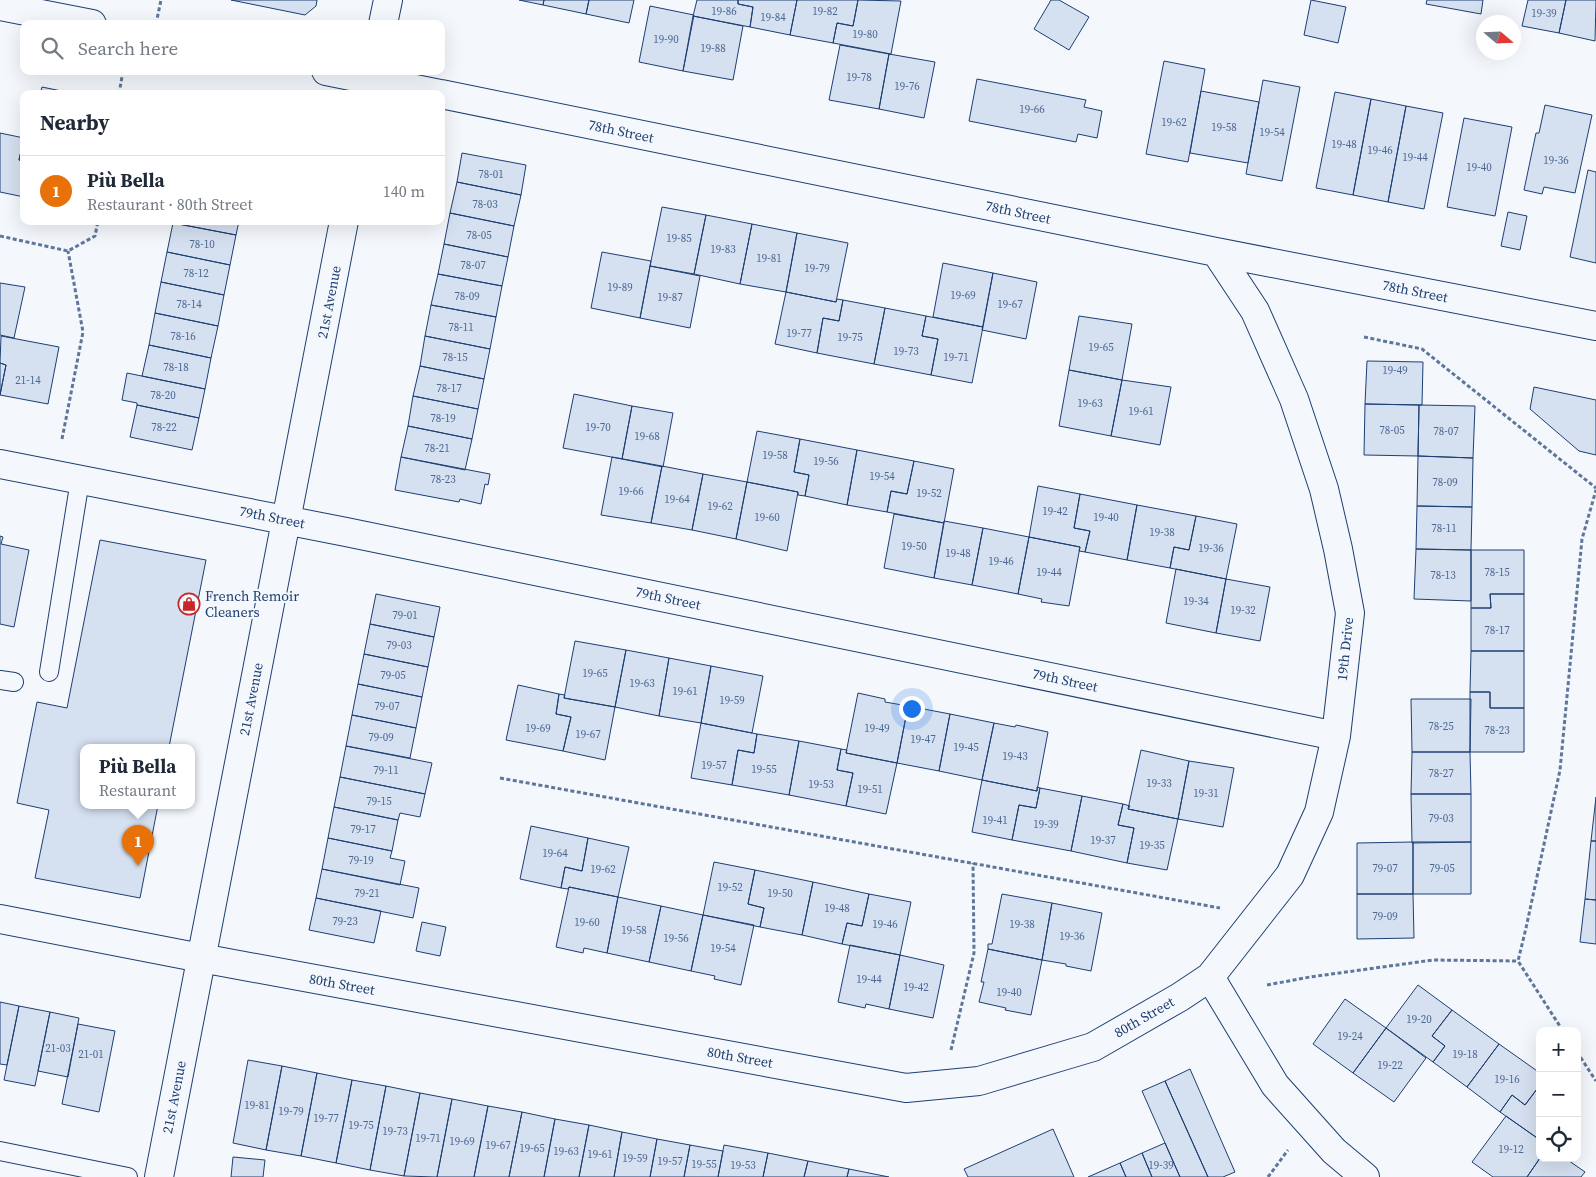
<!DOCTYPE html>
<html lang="en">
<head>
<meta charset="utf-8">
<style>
  body { margin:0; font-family:"Source Serif 4",serif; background:#f2f2f3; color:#1f2937 }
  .controls { position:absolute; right:15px; bottom:15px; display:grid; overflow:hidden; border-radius:10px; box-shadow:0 5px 20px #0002 }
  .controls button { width:45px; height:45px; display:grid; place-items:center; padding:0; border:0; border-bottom:1px solid #e0e1e3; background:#fff; color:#1f2937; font:25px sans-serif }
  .compass { position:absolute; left:1476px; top:15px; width:45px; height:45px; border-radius:50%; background:#fff; box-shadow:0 5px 20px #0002; rotate:109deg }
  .you { position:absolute; left:911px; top:708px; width:18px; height:18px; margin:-12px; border:4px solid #fff; border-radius:50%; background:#1a73e8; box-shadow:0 0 0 8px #1a73e833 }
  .badge { display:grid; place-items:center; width:32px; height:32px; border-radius:50%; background:#2563eb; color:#fff; font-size:16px; font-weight:700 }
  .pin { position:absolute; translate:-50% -41px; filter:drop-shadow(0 1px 2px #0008) }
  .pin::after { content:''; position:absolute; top:26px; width:18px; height:15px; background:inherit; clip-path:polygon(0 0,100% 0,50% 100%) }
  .popup { position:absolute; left:80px; top:744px; width:115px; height:65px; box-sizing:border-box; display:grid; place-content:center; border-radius:10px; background:#fff; filter:drop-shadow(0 1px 4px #0005); font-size:16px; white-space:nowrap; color:#747a83 }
  .popup b { font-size:19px; color:#1f2937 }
  .popup::after { content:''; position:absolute; left:50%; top:100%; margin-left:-10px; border:10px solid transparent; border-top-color:#fff }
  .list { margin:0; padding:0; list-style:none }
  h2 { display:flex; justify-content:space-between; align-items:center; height:65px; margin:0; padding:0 20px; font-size:21px }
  h2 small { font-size:16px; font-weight:400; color:#747a83 }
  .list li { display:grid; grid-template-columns:32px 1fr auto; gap:15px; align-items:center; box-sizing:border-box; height:70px; padding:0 20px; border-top:1px solid #e0e1e3 }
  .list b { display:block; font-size:19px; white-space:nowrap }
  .list p { margin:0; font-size:16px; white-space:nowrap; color:#747a83 }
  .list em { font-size:16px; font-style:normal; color:#747a83 }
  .icon { flex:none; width:28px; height:28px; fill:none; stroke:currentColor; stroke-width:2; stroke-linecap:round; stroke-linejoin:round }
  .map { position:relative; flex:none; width:1596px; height:1177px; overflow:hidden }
  .search { position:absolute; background:#fff; box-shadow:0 5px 20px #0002; left:20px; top:20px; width:425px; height:55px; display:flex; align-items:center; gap:12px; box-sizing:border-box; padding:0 18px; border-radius:10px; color:#747a83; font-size:19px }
  .panel { position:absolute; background:#fff; box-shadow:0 5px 20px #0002; left:20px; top:90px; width:425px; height:135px; border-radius:10px }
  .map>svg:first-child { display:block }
</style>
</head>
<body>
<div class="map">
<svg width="1596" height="1177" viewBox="0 0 1596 1177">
  <rect width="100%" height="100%" fill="#f4f7fb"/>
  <path fill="#d5e0f0" stroke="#1d3f73" d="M231,0h86l-1,6 -11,9z
    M519,0h25l-1,5z
    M544,0h45l-3,14 -43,-9z
    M589,0h45l-5,23 -43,-9z
    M697,0h41v4l15,3 -3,20 -57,-11z
    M738,0h59l-7,35 -40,-8 3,-20 -15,-3z
    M797,0h61l-5,26 -16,-3 -4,20 -43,-8z
    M858,0l43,1 -10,53 -58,-11 4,-20 16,3z
    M1051,0h8l30,17 -20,33 -35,-21z
    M1311,0l35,7 -8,36 -34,-8z
    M1427,0h56l-2,14 -55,-10z
    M1528,0h38l-7,33 -37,-7z
    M1566,0h30l-1,41 -36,-8z
    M650,6l44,9 -11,56 -44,-9z
    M693,16l50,10 -10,54 -50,-9z
    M840,45l49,9 -10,55 -50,-9z
    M889,54l46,8 -11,56 -45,-9z
    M1164,61l41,8 -17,93 -42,-8z
    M977,79l109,21 -2,7 18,4 -5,27 -19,-4 -2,8 -107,-21z
    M1263,80l37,7 -18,94 -36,-7z
    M42,87l34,7h-36z
    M1201,91l58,11 -11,61 -58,-10z
    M1335,92l36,7 -18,96 -37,-7z
    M1371,99l35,7 -18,96 -35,-7z
    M1545,105l47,10 -17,78 -31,-6 -2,7 -18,-4 12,-57h3z
    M1406,106l37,7 -19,96 -36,-7z
    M1464,118l48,9 -17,89 -48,-9z
    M0,133l24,5 -5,22 5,1v36l-24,-5z
    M24,138v23l-5,-1z
    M462,153l64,12 -5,30 -64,-13z
    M1588,170l8,2v91l-26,-6z
    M457,182l64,13 -7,31 -64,-13z
    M662,207l44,8 -12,59 -44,-8z
    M1508,212l19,4 -7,34 -19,-4z
    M450,213l64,13 -6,31 -64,-13z
    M706,215l46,9 -12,60 -46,-10z
    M174,221h65l-3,14 -63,-12z
    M173,223l63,12 -6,30 -63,-13z
    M752,224l45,9 -11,59 -46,-8z
    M797,233l51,10 -12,59 -50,-10z
    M444,244l64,13 -6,29 -64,-12z
    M167,252l63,13 -6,30 -63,-13z
    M602,252l49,9 -11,57 -49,-10z
    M943,263l50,10 -10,54 -50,-10z
    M650,266l50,10 -10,52 -50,-10z
    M993,273l44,9 -11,57 -44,-9z
    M438,274l64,12 -6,31 -65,-12z
    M161,282l63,13 -6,31 -63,-13z
    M0,283l25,4 -11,51 -14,-3z
    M786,292l50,10 1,-3 6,1 -4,21 -16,-3 -6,35 -42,-9z
    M843,300l42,8 -11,56 -57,-11 6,-35 16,3z
    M431,305l65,12 -6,32 -65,-13z
    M885,308l41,8 -4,20 16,3 -7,36 -57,-11z
    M155,313l63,13 -7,32 -62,-13z
    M926,316l57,11 -11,56 -41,-8 7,-36 -16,-3z
    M1079,316l53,8 -10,56 -53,-10z
    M1,336l58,11 -11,57 -48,-9 6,-30 -6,-2z
    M425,336l65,13 -6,30 -64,-13z
    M149,345l62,13 -6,31 -63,-13z
    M1367,361l56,1 -1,43 -57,-1z
    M0,363l6,2 -6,30z
    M420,366l64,13 -6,30 -65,-13z
    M1069,370l53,10 -11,56 -52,-10z
    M127,373l78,16 -6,29 -62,-13v-2l-15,-3z
    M1122,380l49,7 -11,58 -49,-9z
    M1534,387l62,13v55l-17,-4 -49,-42z
    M574,394l58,12 -10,53 -59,-11z
    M413,396l65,13 -6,30 -64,-13z
    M1365,404l54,1 -1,51 -54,-1z
    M137,405l62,13 -7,32 -62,-13z
    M1419,405l56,1 -2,52 -55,-2z
    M632,406l41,7 -10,54 -41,-8z
    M408,426l64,13 -7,31 -64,-13z
    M757,431l43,8 -6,33 15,3 -4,21 -7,-1v-3l-51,-10z
    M800,439l57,11 -10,55 -42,-9 4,-21 -15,-3z
    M857,450l57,11 -7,33 -16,-3 -4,21 -40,-7z
    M1418,456l55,2 -1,49 -55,-1z
    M401,457l89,17 -2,11 -3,-1 -4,20 -21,-5 -1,3 -64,-12z
    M612,457l50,9 -11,57 -50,-8z
    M914,461l40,8 -10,54 -57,-11 4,-21 16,3z
    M662,466l41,8 -11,56 -41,-7z
    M703,474l44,8 -11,57 -44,-9z
    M747,482l51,10 -11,59 -51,-12z
    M1038,486l42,8 -6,34 16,3 -5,21 -6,-1 1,-4 -51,-10z
    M1080,494l57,11 -10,55 -42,-8 5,-21 -16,-3z
    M1137,505l59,11 -7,34 -15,-3 -4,21 -43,-8z
    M1417,506l55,1 -1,43 -55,-1z
    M894,514l50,9 -10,55 -50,-10z
    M1196,516l41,8 -11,55 -56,-11 4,-21 15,3z
    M944,521l39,7 -11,57 -38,-7z
    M983,528l46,9 -11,57 -46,-9z
    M0,536l3,1 -2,7 28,6 -15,77 -14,-3z
    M1029,537l51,10 -11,59 -28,-4 1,-3 -24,-5z
    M100,540l106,20 -37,187h-85v58h74l-18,93 -105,-20 14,-68 -32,-7 20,-101 30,6z
    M1416,549l55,1v51l-57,-2z
    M1471,550h53v44h-34l1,14h-20z
    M1176,569l50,10 -10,54 -50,-10z
    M1226,579l44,8 -10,54 -44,-8z
    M376,594l64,13 -6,30 -64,-13z
    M1490,594h34v57h-53v-43h20z
    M370,624l64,13 -6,30 -64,-13z
    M575,641l51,9 -11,57 -51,-9z
    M626,650l43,8 -10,58 -44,-9z
    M1471,651h53v57h-34v-16h-20z
    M364,654l64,13 -6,30 -64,-13z
    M669,658l42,8 -10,57 -42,-7z
    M711,666l52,10 -11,57 -51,-10z
    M358,684l64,13 -6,31 -64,-13z
    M518,685l41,9 -3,20 15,3 -8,34 -57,-11z
    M1470,692h20v16h34v44h-54z
    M858,693l27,6v3l23,4 -11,57 -51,-10z
    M559,694l6,1 -1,3 51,9 -10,53 -42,-9 8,-34 -15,-3z
    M1411,699h60l-1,53h-58z
    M908,706l42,8 -11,57 -42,-8z
    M950,714l44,9 -12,57 -43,-9z
    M352,715l64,13 -6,30 -64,-12z
    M701,723l56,11 -3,19 -16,-3 -6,35 -41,-7z
    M994,723l21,4 1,-2 32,7 -11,59 -55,-11z
    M757,734l42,7 -10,54 -57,-10 6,-35 16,3z
    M799,741l42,8 -4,21 16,3 -7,33 -57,-11z
    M346,746l86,17 -7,31 -85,-17z
    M841,749l6,1 -1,3 51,10 -11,51 -40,-8 7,-33 -16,-3z
    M1141,750l48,11 -11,58 -50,-10z
    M1412,752h58l1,42h-60z
    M1189,761l45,7 -11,59 -45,-8z
    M340,777l85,17 -5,23 -20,-4 -2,7 -64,-13z
    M982,780l55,11v-4l3,1 -4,20 -17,-3 -7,35 -40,-8z
    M1040,788l42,8 -11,55 -59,-11 7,-35 17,3z
    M1411,794h60v48l-59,1z
    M1082,796l41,8 -5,21 16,3 -7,35 -56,-12z
    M1596,797v44h-5z
    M1123,804l7,2 -2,3 50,10 -11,51 -40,-7 7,-35 -16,-3z
    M334,807l64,13 -6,31 -64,-13z
    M531,826l57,12 -6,33 -17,-4 -4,21 -41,-9z
    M328,838l64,13 -2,7 15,3 -5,24 -78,-16z
    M588,838l41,9 -11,50 -49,-10 -1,2 -7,-1 4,-21 17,4z
    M1591,841h5v59l-11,-1z
    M1413,842h58v52h-58z
    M1413,842v52h-56v-51z
    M714,862l41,8 -7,34 16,4 -4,19 -57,-12z
    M322,869l97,19 -6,30 -97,-20z
    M755,870l58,12 -11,53 -42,-8 4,-19 -16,-4z
    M813,882l56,12 -7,32 -15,-3 -5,21 -40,-9z
    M569,887l49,10 -11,56 -23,-5 -1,5 -27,-6z
    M869,894l42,8 -11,53 -58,-11 5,-21 15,3z
    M1002,894l50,9 -10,57 -54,-11v-5h4z
    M1357,894h56l1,44 -57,1z
    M618,897l43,9 -12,56 -42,-9z
    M316,898l65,13 -7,32 -65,-13z
    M1585,899l11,1v44l-16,-2z
    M1052,903l50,10 -11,58 -25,-5v-2l-24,-4z
    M661,906l42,9 -12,56 -42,-9z
    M703,915l51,10 -13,60 -27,-6 1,-3 -24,-5z
    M422,922l24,5 -6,29 -24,-5z
    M850,945l50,10 -11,54 -23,-5 -1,4 -27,-6z
    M988,949l54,11 -11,55 -26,-5 1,-2 -27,-6 5,-20h-3z
    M900,955l44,10 -11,53 -44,-9z
    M1418,985l34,25 -20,26 13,10 -12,16 -47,-34z
    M1345,999l41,29 -33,45 -40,-29z
    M0,1002l19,4 -12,59 -7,-1z
    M19,1006l31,6 -15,74 -31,-6z
    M1452,1010l47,34 -32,43 -34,-25 12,-16 -13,-10z
    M50,1012l29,6 -11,59 -30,-6z
    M78,1024l37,7 -16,81 -37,-8z
    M1386,1028l40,30 -32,44 -41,-29z
    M1499,1044l41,29v12l-15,20 -13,-10 -12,17 -33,-25z
    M248,1060l34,6 -16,84 -33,-7z
    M282,1066l35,7 -16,83 -35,-6z
    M1190,1069l45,103 -12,5h-15l-43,-96z
    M317,1073l35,7 -16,83 -35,-7z
    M352,1080l34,6 -16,84 -34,-7z
    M1165,1081l43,96h-28l-38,-86z
    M1540,1085v55l-40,-28 12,-17 13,10z
    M386,1086l34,7 -16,83 -34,-6z
    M420,1093l32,6 -15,78 -33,-1z
    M452,1099l36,7 -14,71h-37z
    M488,1106l34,6 -13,65h-35z
    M522,1112l33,7 -11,58h-35z
    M1506,1116l34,24v18l-13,19h-34l-21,-15z
    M555,1119l34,6 -10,52h-35z
    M589,1125l33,7 -8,45h-35z
    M1053,1129l21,48h-106l-4,-8z
    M622,1132l35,7 -7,38h-36z
    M657,1139l33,6 -6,32h-34z
    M1165,1143l15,34h-28l-10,-24z
    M690,1145l33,6 -5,26h-34z
    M724,1145l44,8 -5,24h-45z
    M768,1153l40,8 -4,16h-41z
    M1142,1153l10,24h-26l-6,-14z
    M233,1157l32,3 -2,17h-32z
    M1540,1158h25l20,14 -4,5h-54z
    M808,1161l41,8 -2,8h-43z
    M1120,1163l6,14h-38z
    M849,1169l40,8h-42z"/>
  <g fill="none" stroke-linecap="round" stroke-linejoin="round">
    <g stroke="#1d3f73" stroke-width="20">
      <path id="lane" d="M49,672l31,-192
        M0,680l14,2
        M0,1151l128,26"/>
    </g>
    <g stroke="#1d3f73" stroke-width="30">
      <path id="street" d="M0,6l92,18
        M383,24l5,-24
        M326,71l114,23
        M441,94l775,158 380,74
        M0,464l346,68 990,204
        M0,919l201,39 705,130 73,-7 114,-34 87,-50 30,-20 80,-102 29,-63 17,-76 14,-123 -12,-64 -14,-60 -30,-90 -39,-88 -39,-59
        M1210,977l65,108 59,66 31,26
        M159,1177l185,-956"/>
    </g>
    <path stroke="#5e769c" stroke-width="3" stroke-dasharray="4 2.5" stroke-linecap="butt" d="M156,24l5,-24
      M119,94l4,-23
      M0,236l68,15 27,-15 3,-15
      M1364,337l58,12 174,139
      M62,439l21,-107 -15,-81
      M500,778l720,130
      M1267,985l43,-8 123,-17 85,1
      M1563,1031l-45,-70 8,-33 34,-158 22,-231 14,-49
      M951,1050l23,-97 -1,-90
      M1577,1052l19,29
      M1268,1177l20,-27"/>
    <use href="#lane" stroke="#f4f7fb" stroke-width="18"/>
    <use href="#street" stroke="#f4f7fb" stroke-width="28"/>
  </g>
  <defs>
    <g id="shop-ring" transform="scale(1.125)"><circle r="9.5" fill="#f4f7fb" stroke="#c62828" stroke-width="1.5"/><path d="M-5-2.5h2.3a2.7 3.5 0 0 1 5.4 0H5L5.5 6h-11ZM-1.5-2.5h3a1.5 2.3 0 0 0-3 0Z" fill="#c62828"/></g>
  </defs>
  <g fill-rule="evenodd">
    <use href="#shop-ring" x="189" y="604"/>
  </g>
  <g text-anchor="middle" stroke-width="4" stroke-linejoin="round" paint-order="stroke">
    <g font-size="11" fill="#4b6792">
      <text x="724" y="15">19-86</text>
      <text x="825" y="15">19-82</text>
      <text x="1544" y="17">19-39</text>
      <text x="773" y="21">19-84</text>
      <text x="865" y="38">19-80</text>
      <text x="666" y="43">19-90</text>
      <text x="713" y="52">19-88</text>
      <text x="859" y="81">19-78</text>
      <text x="907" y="90">19-76</text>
      <text x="1032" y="113">19-66</text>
      <text x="1174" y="126">19-62</text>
      <text x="1224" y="131">19-58</text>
      <text x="1272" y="136">19-54</text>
      <text x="1344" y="148">19-48</text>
      <text x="1380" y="154">19-46</text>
      <text x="1415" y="161">19-44</text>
      <text x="1556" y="164">19-36</text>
      <text x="1479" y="171">19-40</text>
      <text x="491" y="178">78-01</text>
      <text x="485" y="208">78-03</text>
      <text x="479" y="239">78-05</text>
      <text x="679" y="242">19-85</text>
      <text x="202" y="248">78-10</text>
      <text x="723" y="253">19-83</text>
      <text x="769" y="262">19-81</text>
      <text x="473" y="269">78-07</text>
      <text x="817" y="272">19-79</text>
      <text x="196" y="277">78-12</text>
      <text x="620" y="291">19-89</text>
      <text x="963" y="299">19-69</text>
      <text x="467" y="300">78-09</text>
      <text x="670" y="301">19-87</text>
      <text x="189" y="308">78-14</text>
      <text x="1010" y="308">19-67</text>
      <text x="461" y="331">78-11</text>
      <text x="799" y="337">19-77</text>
      <text x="183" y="340">78-16</text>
      <text x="850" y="341">19-75</text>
      <text x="1101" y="351">19-65</text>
      <text x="906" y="355">19-73</text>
      <text x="455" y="361">78-15</text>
      <text x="956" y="361">19-71</text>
      <text x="176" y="371">78-18</text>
      <text x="1395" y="374">19-49</text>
      <text x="28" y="384">21-14</text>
      <text x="449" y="392">78-17</text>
      <text x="163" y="399">78-20</text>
      <text x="1090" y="407">19-63</text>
      <text x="1141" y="415">19-61</text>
      <text x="443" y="422">78-19</text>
      <text x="164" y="431">78-22</text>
      <text x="598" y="431">19-70</text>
      <text x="1392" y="434">78-05</text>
      <text x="1446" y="435">78-07</text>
      <text x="647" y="440">19-68</text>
      <text x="437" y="452">78-21</text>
      <text x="775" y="459">19-58</text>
      <text x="826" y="465">19-56</text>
      <text x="882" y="480">19-54</text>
      <text x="443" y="483">78-23</text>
      <text x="1445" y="486">78-09</text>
      <text x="631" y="495">19-66</text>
      <text x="929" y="497">19-52</text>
      <text x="677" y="503">19-64</text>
      <text x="720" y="510">19-62</text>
      <text x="1055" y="515">19-42</text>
      <text x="767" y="521">19-60</text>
      <text x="1106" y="521">19-40</text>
      <text x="1444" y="532">78-11</text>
      <text x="1162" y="536">19-38</text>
      <text x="914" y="550">19-50</text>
      <text x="1211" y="552">19-36</text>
      <text x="958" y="557">19-48</text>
      <text x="1001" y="565">19-46</text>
      <text x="1049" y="576">19-44</text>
      <text x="1497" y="576">78-15</text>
      <text x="1443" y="579">78-13</text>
      <text x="1196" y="605">19-34</text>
      <text x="1243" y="614">19-32</text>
      <text x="405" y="619">79-01</text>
      <text x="1497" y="634">78-17</text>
      <text x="399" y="649">79-03</text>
      <text x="595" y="677">19-65</text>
      <text x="393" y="679">79-05</text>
      <text x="642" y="687">19-63</text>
      <text x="685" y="695">19-61</text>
      <text x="732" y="704">19-59</text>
      <text x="387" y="710">79-07</text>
      <text x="1441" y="730">78-25</text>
      <text x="538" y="732">19-69</text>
      <text x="877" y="732">19-49</text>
      <text x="1497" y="734">78-23</text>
      <text x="588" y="738">19-67</text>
      <text x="381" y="741">79-09</text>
      <text x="923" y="743">19-47</text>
      <text x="966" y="751">19-45</text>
      <text x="1015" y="760">19-43</text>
      <text x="714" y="769">19-57</text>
      <text x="764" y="773">19-55</text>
      <text x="386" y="774">79-11</text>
      <text x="1441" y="777">78-27</text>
      <text x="1159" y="787">19-33</text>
      <text x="821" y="788">19-53</text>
      <text x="870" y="793">19-51</text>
      <text x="1206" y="797">19-31</text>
      <text x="379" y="805">79-15</text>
      <text x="1441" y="822">79-03</text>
      <text x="995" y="824">19-41</text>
      <text x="1046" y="828">19-39</text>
      <text x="363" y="833">79-17</text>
      <text x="1103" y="844">19-37</text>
      <text x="1152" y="849">19-35</text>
      <text x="555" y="857">19-64</text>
      <text x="361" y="864">79-19</text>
      <text x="1385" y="872">79-07</text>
      <text x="1442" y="872">79-05</text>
      <text x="603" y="873">19-62</text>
      <text x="730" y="891">19-52</text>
      <text x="367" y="897">79-21</text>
      <text x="780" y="897">19-50</text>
      <text x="837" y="912">19-48</text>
      <text x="1385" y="920">79-09</text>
      <text x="345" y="925">79-23</text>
      <text x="587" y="926">19-60</text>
      <text x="885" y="928">19-46</text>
      <text x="1022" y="928">19-38</text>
      <text x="634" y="934">19-58</text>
      <text x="1072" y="940">19-36</text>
      <text x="676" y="942">19-56</text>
      <text x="723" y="952">19-54</text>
      <text x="869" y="983">19-44</text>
      <text x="916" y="991">19-42</text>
      <text x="1009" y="996">19-40</text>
      <text x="1419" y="1023">19-20</text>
      <text x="1350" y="1040">19-24</text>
      <text x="58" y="1052">21-03</text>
      <text x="91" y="1058">21-01</text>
      <text x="1465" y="1058">19-18</text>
      <text x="1390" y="1069">19-22</text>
      <text x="1507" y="1083">19-16</text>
      <text x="257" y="1109">19-81</text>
      <text x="291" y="1115">19-79</text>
      <text x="326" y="1122">19-77</text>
      <text x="361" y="1129">19-75</text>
      <text x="395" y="1135">19-73</text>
      <text x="428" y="1142">19-71</text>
      <text x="462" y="1145">19-69</text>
      <text x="498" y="1149">19-67</text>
      <text x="532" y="1152">19-65</text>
      <text x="1511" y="1153">19-12</text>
      <text x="566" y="1155">19-63</text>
      <text x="600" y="1158">19-61</text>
      <text x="635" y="1162">19-59</text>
      <text x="670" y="1165">19-57</text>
      <text x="704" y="1168">19-55</text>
      <text x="743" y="1169">19-53</text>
      <text x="1161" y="1169">19-39</text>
    </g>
    <g font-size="14" fill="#1d3f73" stroke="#f4f7fb">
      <text transform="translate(621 131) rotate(12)" y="5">78th Street</text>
      <text transform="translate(1018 212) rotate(12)" y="5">78th Street</text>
      <text transform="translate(1415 291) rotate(11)" y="5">78th Street</text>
      <text transform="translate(329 302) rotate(-79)" y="5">21st Avenue</text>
      <text transform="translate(272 517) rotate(11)" y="5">79th Street</text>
      <text transform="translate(668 598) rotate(12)" y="5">79th Street</text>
      <text transform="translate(1345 649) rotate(-84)" y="5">19th Drive</text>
      <text transform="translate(1065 680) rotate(12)" y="5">79th Street</text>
      <text transform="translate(251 699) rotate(-79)" y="5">21st Avenue</text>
      <text transform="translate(342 984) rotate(10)" y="5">80th Street</text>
      <text transform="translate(1144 1017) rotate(-30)" y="5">80th Street</text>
      <text transform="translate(740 1057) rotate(10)" y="5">80th Street</text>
      <text transform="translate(174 1097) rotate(-79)" y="5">21st Avenue</text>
    </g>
    <g font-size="14" fill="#1d3f73" stroke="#f4f7fb" text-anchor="start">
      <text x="205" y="601">French Remoir<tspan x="205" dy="16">Cleaners</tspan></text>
    </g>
  </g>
</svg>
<div class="controls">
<button>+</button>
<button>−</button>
<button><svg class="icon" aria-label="locate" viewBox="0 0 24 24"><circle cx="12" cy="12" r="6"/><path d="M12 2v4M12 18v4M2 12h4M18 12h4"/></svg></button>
</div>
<svg class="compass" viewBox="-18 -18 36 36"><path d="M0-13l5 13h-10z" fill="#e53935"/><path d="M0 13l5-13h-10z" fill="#747a83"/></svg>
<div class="you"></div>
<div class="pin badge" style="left:138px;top:866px;background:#e8710a">1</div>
<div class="popup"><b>Più Bella</b>Restaurant</div>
<div class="search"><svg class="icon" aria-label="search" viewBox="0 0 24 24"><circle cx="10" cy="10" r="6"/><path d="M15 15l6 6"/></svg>Search here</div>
<section class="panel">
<h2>Nearby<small></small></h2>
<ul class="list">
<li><span class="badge" style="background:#e8710a">1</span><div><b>Più Bella</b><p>Restaurant · 80th Street</p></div><em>140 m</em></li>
</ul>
</section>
</div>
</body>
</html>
